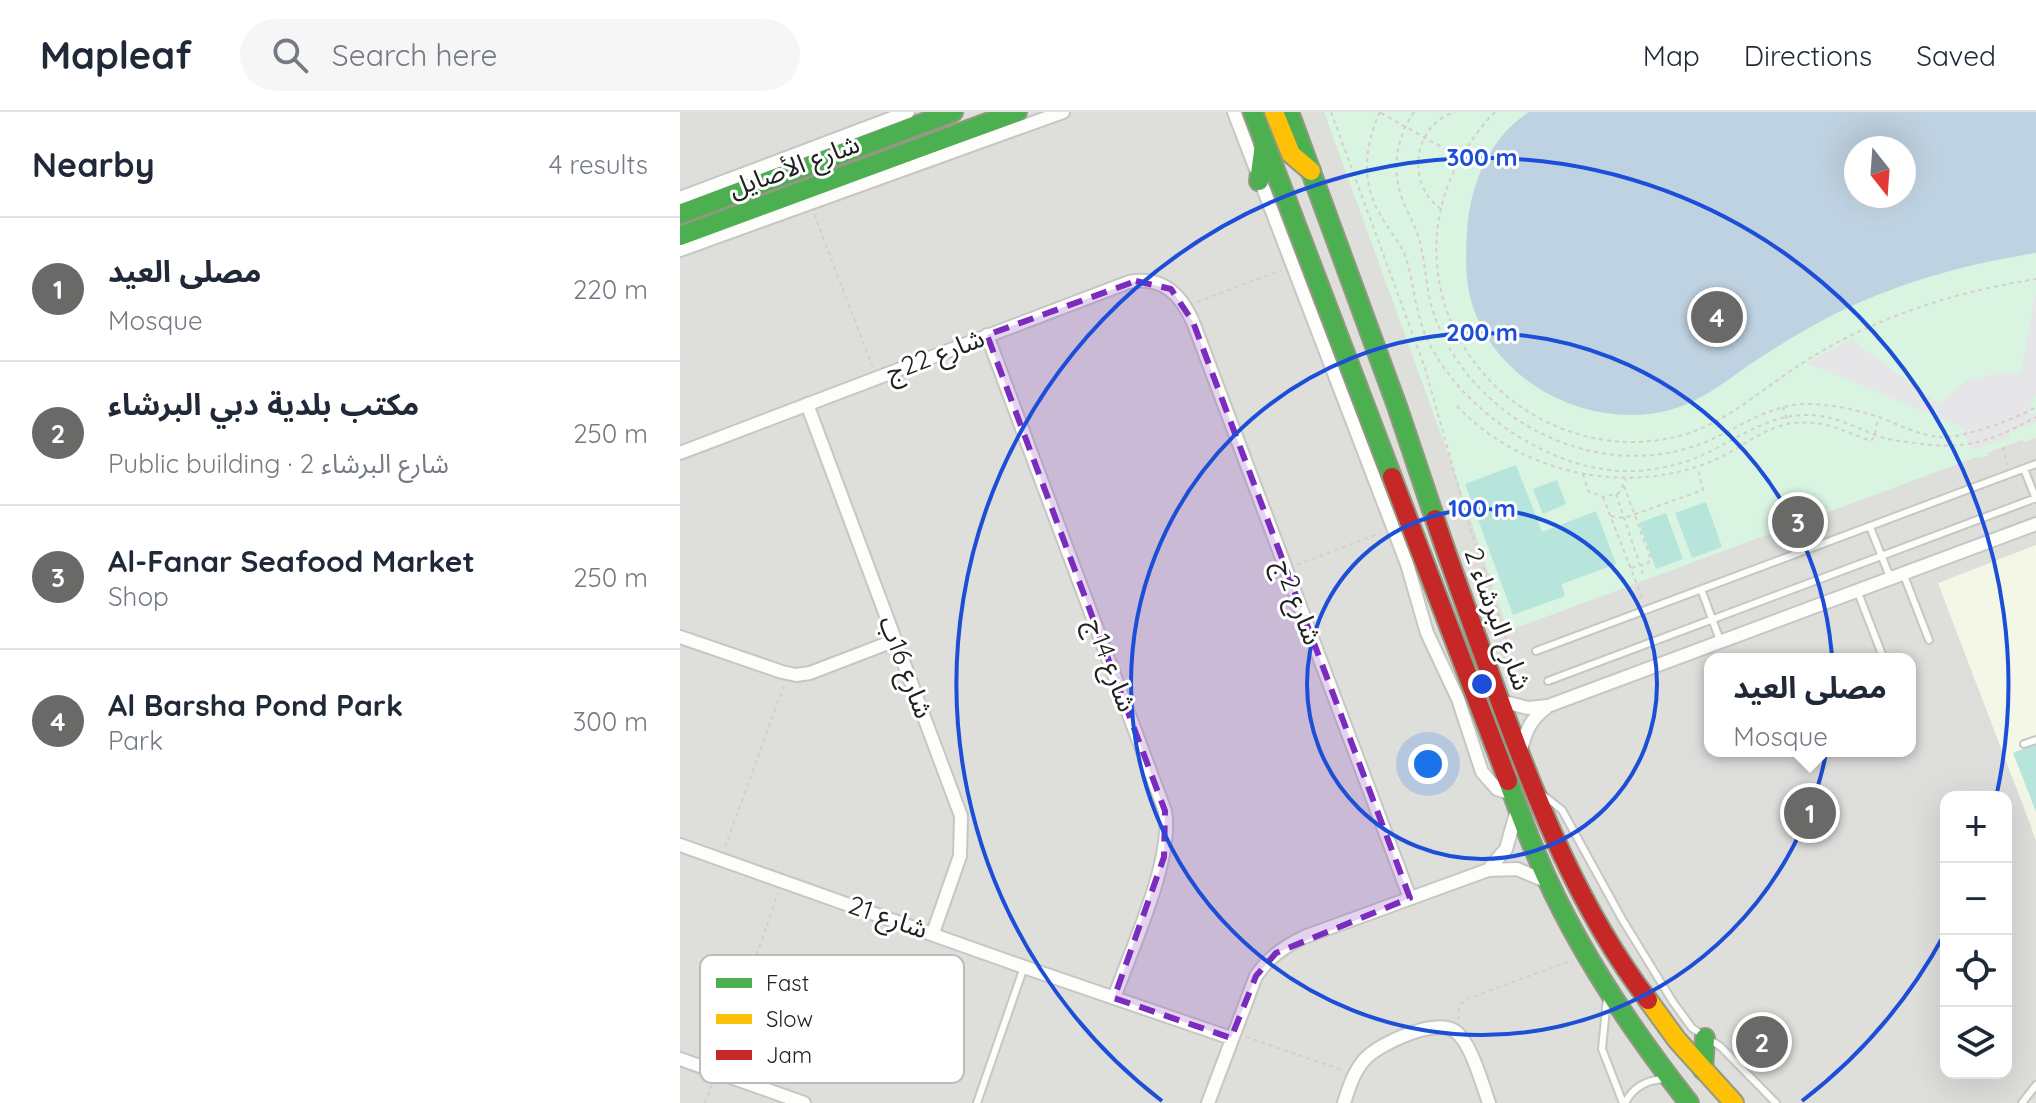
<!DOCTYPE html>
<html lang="en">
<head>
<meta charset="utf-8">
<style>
  body { margin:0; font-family:Quicksand,"Noto Sans Arabic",sans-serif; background:#f6f6f7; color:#1f2937 }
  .controls { position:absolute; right:24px; bottom:24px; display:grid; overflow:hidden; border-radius:16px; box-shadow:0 8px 32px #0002 }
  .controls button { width:72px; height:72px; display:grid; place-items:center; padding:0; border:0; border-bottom:2px solid #e0e1e3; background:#fff; color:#1f2937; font:40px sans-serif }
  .compass { position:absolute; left:1164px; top:24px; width:72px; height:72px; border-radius:50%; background:#fff; box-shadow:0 8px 32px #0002; rotate:163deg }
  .you { position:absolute; left:748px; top:652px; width:28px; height:28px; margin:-20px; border:6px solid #fff; border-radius:50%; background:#1a73e8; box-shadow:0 0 0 12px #1a73e833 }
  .badge { display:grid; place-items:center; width:52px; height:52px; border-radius:50%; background:#696967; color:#fff; font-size:26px; font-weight:700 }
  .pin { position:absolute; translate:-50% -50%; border:4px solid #fff; box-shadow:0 2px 8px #0006 }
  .popup { position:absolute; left:1024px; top:541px; width:212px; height:104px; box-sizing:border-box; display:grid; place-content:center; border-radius:16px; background:#fff; filter:drop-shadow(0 2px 6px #0005); font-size:26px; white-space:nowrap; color:#747a83 }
  .popup b { font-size:30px; color:#1f2937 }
  .popup::after { content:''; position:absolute; left:50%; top:100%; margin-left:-16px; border:16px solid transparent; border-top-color:#fff }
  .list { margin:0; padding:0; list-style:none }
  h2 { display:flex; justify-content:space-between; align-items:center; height:104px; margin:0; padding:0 32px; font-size:34px }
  h2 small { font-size:26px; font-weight:400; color:#747a83 }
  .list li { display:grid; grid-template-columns:52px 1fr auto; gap:24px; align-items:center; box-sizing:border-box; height:144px; padding:0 32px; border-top:2px solid #e0e1e3 }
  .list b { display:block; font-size:30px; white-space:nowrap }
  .list p { margin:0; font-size:26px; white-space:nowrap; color:#747a83 }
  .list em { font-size:26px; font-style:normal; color:#747a83 }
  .icon { flex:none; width:44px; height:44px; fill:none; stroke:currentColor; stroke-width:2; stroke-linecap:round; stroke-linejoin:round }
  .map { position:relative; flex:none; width:1356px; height:991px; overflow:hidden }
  header { display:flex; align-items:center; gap:48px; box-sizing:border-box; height:112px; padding:0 40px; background:#fff; border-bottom:2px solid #e0e1e3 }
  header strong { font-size:38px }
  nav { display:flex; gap:44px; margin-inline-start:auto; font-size:28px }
  .search { width:560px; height:72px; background:#f6f6f7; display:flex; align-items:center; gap:20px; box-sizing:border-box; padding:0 28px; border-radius:44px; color:#747a83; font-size:30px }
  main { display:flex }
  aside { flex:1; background:#fff }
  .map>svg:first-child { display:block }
</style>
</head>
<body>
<header>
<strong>Mapleaf</strong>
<div class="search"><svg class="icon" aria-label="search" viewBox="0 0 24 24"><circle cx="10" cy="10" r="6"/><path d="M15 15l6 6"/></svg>Search here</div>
<nav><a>Map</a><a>Directions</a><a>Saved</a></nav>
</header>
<main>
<aside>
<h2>Nearby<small>4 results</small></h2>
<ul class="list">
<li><span class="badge">1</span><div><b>مصلى العيد</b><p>Mosque</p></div><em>220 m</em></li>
<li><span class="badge">2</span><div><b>مكتب بلدية دبي البرشاء</b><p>Public building · شارع البرشاء 2</p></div><em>250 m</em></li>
<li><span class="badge">3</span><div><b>Al-Fanar Seafood Market</b><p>Shop</p></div><em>250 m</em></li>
<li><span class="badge">4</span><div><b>Al Barsha Pond Park</b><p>Park</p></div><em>300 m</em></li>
</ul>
</aside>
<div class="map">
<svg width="1356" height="991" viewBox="0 0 1356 991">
  <rect width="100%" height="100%" fill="#efefea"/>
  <path fill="#dededb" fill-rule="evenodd" d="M0,0h1356v991h-1356zM1176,36h48v48h-48zM1030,547h200v92h-200zM1266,685h60v276h-60z"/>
  <path fill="#f4f7e6" d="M1356,433v296l-98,-258z"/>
  <path fill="#dddddb" d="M1279,527l73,190 -26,14v-46h-60v80l-182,103 -116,-217 62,-25v13h200l-2,-92z"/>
  <path fill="#d9f4e0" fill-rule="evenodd" d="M644,0h712v326l-12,4 -2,-2 -35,13 1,3 -14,2 -466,173 -52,-155zM1176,36h48v48h-48z"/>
  <path fill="#b7e5dc" d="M836,353l26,67 54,-21 20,53 -54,20 3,12 -52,19 -48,-131z
    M877,368l9,24 -23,10 -10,-25z
    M1026,390l16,45 -30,11 -17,-45z
    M986,401l17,46 -27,10 -17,-46z
    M1356,632v68l-23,-59z"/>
  <path fill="#e6e5e8" d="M1356,181v100l-7,18 1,5 6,-3v9l-27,10 1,5 -37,13 -11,-23 -155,-64 44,-24 88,65 27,-23 36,-9 18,2z"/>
  <path fill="#bfd2e1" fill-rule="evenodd" d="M849,0h507v141c-79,12 -160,36 -229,76 -18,10 -35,21 -52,32 -28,19 -55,42 -89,50 -83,19 -179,-33 -197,-119 -4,-19 -3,-42 -2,-61 3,-46 22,-93 62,-119zM1176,36h48v48h-48z"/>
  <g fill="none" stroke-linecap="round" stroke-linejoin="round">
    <g stroke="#c6c6c4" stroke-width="10">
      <path id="lane" d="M1344,357l12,30
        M1190,415l20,50
        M1223,461l26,67
        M1021,477l20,54
        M1177,478l26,67
        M856,539l500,-187
        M868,569l488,-183
        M1344,632l12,-4
        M863,683l19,15 60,109 51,83 19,26 29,19 55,56
        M927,886l-5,51 21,54
        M297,991l47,-136
        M945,991c8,-16 21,-23 39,-24
        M1342,991l14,-18"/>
    </g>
    <g stroke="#c6c6c4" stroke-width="16">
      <path id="street" d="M554,0l173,452 20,69 31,66 24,73 15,17 15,5
        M0,86l228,-86
        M0,138l383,-138
        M307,223l178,476c9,47 -34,139 -51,187
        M127,292l154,412 -1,40 -27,77
        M0,341l449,-171c33,-6 51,11 64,40l217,576
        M0,525l102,35 14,3 14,-2 86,-33
        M820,589l28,7 20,-2 488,-182
        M840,641c5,-19 9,-33 26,-45
        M0,733l344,122 207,71
        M808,758l18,-21 11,-39
        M0,947l124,44
        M528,991l48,-127c13,-19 28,-29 48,-39l184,-67 29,-1 31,13
        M664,991c5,-16 10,-32 21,-44 15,-16 70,-41 90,-28 16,11 27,53 34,72"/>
    </g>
    <g stroke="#929982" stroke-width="22">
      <path id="fast" d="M573,0l139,365
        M609,0l108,294 38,113
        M579,69l5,-36
        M0,102l273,-102
        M0,124l337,-124
        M828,669c9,25 18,50 29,75 37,89 93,172 152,247
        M1023,958l2,-32"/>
    </g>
    <g stroke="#929982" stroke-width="22">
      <path id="slow" d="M594,0l17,42 20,17
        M968,888l29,40 57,63"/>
    </g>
    <g stroke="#929982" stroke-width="22">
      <path id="jam" d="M712,365l116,304
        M755,407c20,60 42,118 63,177 39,106 81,213 150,304"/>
    </g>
    <path stroke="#d7cec9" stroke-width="2" stroke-dasharray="4 4" stroke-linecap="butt" d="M651,0l94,256 42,150 38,116 7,38
      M700,0c-16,34 -19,71 1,104 8,14 19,26 25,42 9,29 9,58 24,87 32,62 109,117 179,125 23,3 49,0 72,-7 43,-12 77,-47 123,-48 26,-1 46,10 69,19 11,5 24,7 36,8 53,9 80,1 127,-25
      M734,0c-19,27 -23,61 -10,92 6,13 13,25 16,39 7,27 6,55 18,82 40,96 154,154 254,122 41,-13 73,-44 118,-43 23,1 44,5 66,12 20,7 41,19 63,21 23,2 77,-18 97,-30
      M815,0c-40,42 -63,95 -58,153 10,120 134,204 249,169 45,-14 79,-48 118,-72 71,-45 150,-70 232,-83
      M701,1l78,44
      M761,97c-35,-24 -29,-84 14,-97
      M134,102l59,154
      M517,190l84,-32
      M777,294c63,67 169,91 255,55 28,-11 51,-35 83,-38 29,-3 49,8 76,18l4,-6 3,-17
      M1103,295l5,16
      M1323,335l4,18
      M903,362l5,17 15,6 16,-4 7,-14
      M944,374l27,73 -3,4 -17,5
      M936,382l28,83
      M923,385l40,103
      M931,404l13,2 79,-28 -5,-22
      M617,453l83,-32
      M45,735l60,-164
      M778,908l1,-12 5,-8 109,-40
      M566,925l96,33
      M40,949l58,-168
      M25,991l8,-21"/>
    <use href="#lane" stroke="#fdfdfc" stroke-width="6"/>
    <use href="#street" stroke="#fdfdfc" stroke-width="12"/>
    <use href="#fast" stroke="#4caf50" stroke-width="18"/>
    <use href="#slow" stroke="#ffc107" stroke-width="18"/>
    <use href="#jam" stroke="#c62828" stroke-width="18"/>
  </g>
  <path fill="#7b2cbf" fill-opacity="0.2" stroke="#7b2cbf" stroke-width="6" stroke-dasharray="16 10" stroke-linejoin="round" d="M456,169l35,8 22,33 217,576 -134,55 -20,23 -25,62 -117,-40 50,-141 1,-46 -178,-476z"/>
  <g fill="none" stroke="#1d4ed8" stroke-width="4">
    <circle cx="802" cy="572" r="175"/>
    <circle cx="802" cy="572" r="351"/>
    <path d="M1264 823A526 526 0 0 1 1122 989M482 989A526 526 0 1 1 1317 681"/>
  </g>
  <g text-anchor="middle" stroke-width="6" stroke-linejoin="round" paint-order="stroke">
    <g font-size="26" fill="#212121" stroke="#fff">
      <text transform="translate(114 54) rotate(-20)" y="9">شارع الأصايل</text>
      <text transform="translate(255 243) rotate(-21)" y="9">شارع 22ج</text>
      <text transform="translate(618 490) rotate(69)" y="9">شارع 2ج</text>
      <text transform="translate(818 507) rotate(70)" y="9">شارع البرشاء 2</text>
      <text transform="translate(431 553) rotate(69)" y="9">شارع 14ج</text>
      <text transform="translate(226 555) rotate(69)" y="9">شارع 16ب</text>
      <text transform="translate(208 805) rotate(19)" y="9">شارع 21</text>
    </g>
  </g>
  <rect x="20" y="843" width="264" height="128" rx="12" fill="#fff" stroke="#bcbcbc" stroke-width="2"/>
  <rect x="36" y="866" width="36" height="10" fill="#4caf50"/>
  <rect x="36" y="902" width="36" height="10" fill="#ffc107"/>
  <rect x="36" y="938" width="36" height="10" fill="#c62828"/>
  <g font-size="22" fill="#212121">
    <text x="86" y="879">Fast</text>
    <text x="86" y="915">Slow</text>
    <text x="86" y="951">Jam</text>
  </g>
  <circle cx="802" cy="572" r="12" fill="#1d4ed8" stroke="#fff" stroke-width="4"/>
  <g font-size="24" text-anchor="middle" font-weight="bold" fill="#1d4ed8" stroke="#fff" stroke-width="6" stroke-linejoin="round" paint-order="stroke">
    <text x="802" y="54">300 m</text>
    <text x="802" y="229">200 m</text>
    <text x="802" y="405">100 m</text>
  </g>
</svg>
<div class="controls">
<button>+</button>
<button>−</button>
<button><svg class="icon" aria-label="locate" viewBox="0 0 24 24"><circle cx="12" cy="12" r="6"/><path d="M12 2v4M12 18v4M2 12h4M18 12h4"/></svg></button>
<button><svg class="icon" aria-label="layers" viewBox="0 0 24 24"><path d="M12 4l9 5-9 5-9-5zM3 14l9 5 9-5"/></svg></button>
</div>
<svg class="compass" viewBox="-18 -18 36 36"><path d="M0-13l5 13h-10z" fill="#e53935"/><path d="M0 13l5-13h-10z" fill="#747a83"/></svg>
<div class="you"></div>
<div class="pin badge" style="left:1130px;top:701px">1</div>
<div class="popup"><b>مصلى العيد</b>Mosque</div>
<div class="pin badge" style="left:1082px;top:930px">2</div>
<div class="pin badge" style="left:1118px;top:410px">3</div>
<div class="pin badge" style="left:1037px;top:205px">4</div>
</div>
</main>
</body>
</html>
